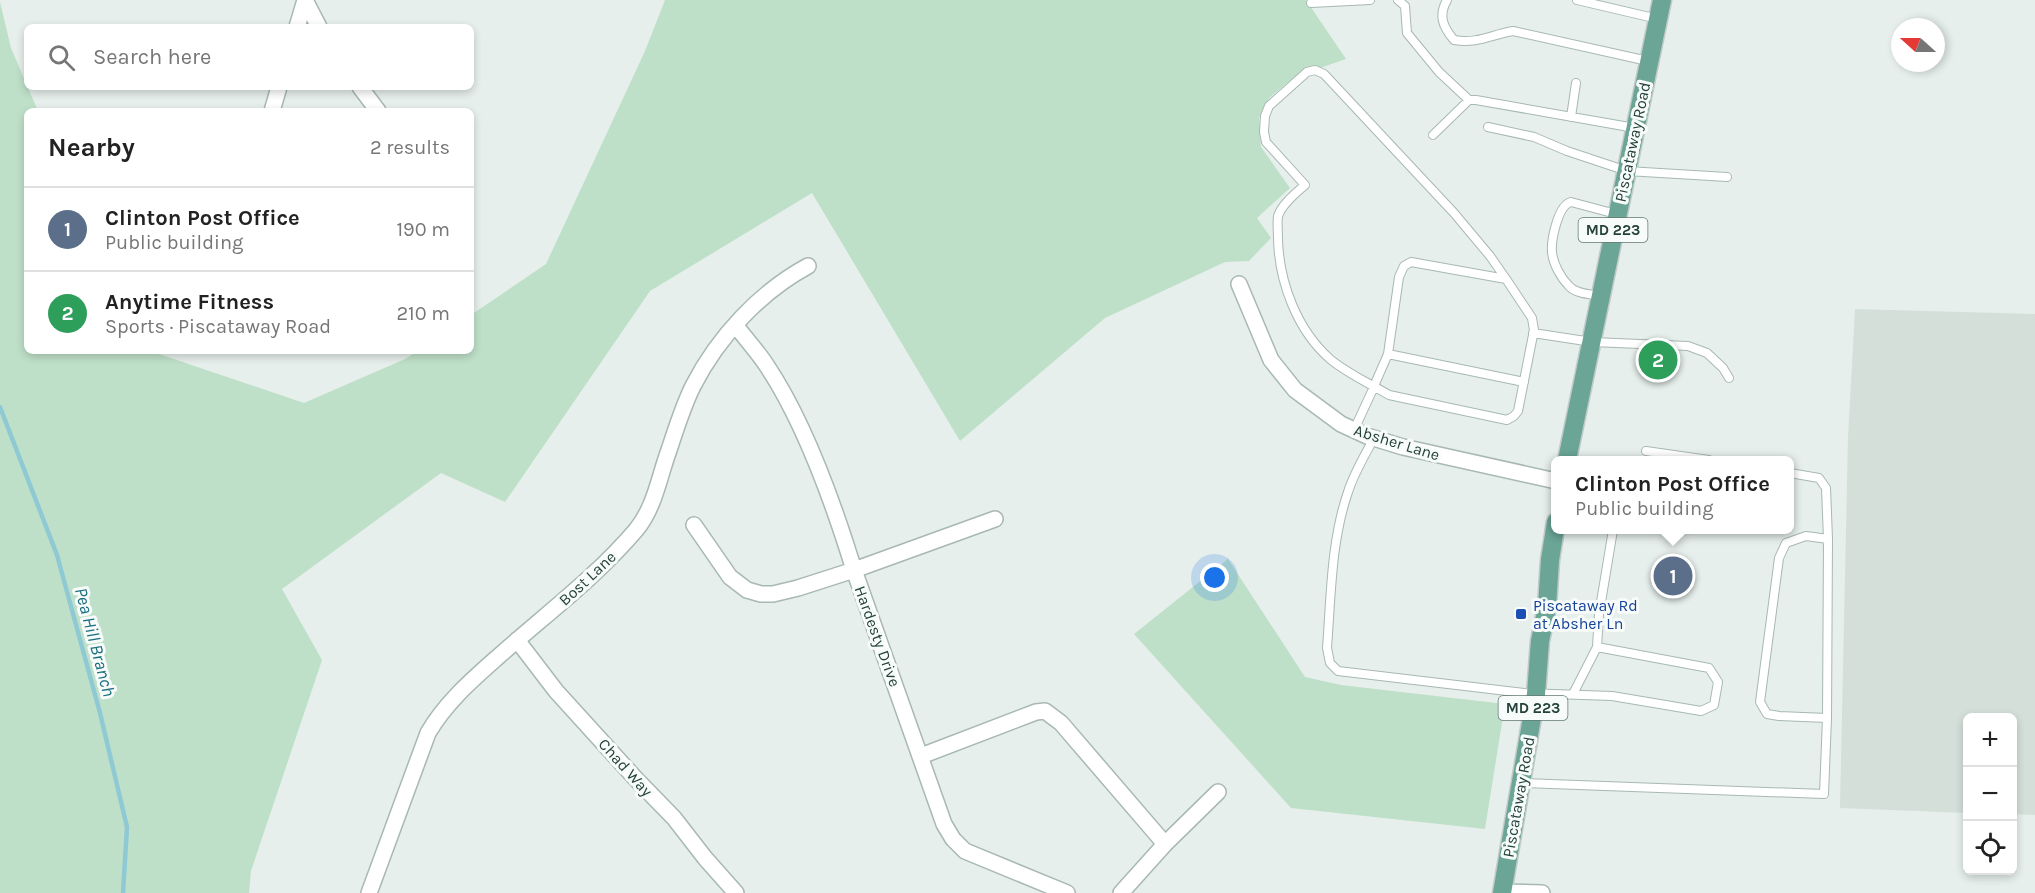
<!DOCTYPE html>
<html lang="en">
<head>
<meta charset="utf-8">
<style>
  body { margin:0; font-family:Karla,sans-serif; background:#f6f6f6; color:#222 }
  .controls { position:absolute; right:18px; bottom:18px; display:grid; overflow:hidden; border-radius:9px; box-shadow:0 3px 9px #0003 }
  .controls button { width:54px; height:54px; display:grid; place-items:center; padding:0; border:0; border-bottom:2px solid #e0e0e0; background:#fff; color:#222; font:30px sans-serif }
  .compass { position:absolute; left:1891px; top:18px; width:54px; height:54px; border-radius:50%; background:#fff; box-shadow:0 3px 9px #0003; rotate:291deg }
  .you { position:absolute; left:1215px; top:578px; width:21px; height:21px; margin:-15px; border:4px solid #fff; border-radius:50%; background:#1a73e8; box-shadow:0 0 0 9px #1a73e833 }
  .badge { display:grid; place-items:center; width:39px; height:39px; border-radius:50%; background:#804e3d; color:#fff; font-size:20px; font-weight:700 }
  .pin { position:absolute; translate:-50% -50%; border:3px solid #fff; box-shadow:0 2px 6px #0006 }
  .popup { position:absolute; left:1551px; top:456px; width:243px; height:78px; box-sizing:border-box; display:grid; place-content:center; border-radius:9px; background:#fff; filter:drop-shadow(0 2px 4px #0005); font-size:20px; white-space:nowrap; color:#767676 }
  .popup b { font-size:22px; color:#222 }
  .popup::after { content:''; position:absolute; left:50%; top:100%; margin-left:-12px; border:12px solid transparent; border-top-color:#fff }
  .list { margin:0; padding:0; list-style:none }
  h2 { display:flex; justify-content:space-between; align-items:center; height:78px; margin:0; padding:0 24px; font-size:26px }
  h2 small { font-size:20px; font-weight:400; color:#767676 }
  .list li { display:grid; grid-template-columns:39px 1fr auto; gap:18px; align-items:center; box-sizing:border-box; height:84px; padding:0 24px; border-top:2px solid #e0e0e0 }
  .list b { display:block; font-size:22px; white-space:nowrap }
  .list p { margin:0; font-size:20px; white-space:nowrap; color:#767676 }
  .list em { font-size:20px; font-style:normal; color:#767676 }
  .icon { flex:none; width:33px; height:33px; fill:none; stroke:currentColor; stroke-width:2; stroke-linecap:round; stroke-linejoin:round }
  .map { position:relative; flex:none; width:2035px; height:893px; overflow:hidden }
  .search { position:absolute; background:#fff; box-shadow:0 3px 9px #0003; left:24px; top:24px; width:450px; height:66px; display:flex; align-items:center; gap:15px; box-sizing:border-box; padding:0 21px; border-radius:9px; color:#767676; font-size:22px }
  .panel { position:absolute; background:#fff; box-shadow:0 3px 9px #0003; left:24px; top:108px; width:450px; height:246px; border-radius:9px }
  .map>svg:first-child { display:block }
</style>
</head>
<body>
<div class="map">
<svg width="2035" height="893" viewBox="0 0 2035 893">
  <rect width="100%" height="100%" fill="#e6efeb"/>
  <path fill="#d4dfda" d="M1855,309l180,5v501l-22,-1 -1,-96h-44l-1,95 -127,-5 8,-371z"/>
  <path fill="#bfe0c8" d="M665,0h641l40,59 -52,18 -25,21 -10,20 2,29 29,41 -33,30 14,20 -22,23 -24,1 -120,56 -145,123 -148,-248 -162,98 -145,211 -64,-29 -159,116 40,71 -71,211 -2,22h-249v-891l11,46 27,63h-11v240h123l154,52 101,-44 13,-8h53v-36l75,-51 99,-213z
    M1228,559l77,118 36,8 164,19 -20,125 -194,-21 -157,-174z"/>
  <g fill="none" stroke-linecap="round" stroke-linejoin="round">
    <path stroke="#8ec9d4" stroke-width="4.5" d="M0,407l57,148 43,158 27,114 -4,66"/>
    <g stroke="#a8b8b2" stroke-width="10">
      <path id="service" d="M1398,0l7,6 2,27 32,39 30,28
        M1447,0c-9,16 -4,27 7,40 24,4 36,-5 59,-9l135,30
        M1577,0l81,19
        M1311,3l59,-3
        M1571,117l5,-34
        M1488,127l46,10 33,14 60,20 100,6
        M1433,135l36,-35h7l159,28
        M1600,296c-10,-2 -24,-2 -31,-10 -8,-8 -16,-22 -17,-34 -1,-12 6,-47 19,-50l45,12
        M1533,333l59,9 96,4 19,7 16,15 6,10
        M1388,354l136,28
        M1354,430l19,-41 1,-3 14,-32 11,-77 5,-11 7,-4 95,17 -16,-23 -36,-43 -130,-139 -9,-4 -8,2 -38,34 -4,10 -1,16 2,10 39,43c-9,8 -23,19 -27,31 -1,7 0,16 0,23 1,43 19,91 52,120 18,15 39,24 59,36l118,25 7,-4 4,-5 16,-81 -2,-12 -26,-39
        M1374,438c-9,17 -20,35 -26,54 -17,49 -17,104 -21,156l3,15 8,8 186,22 88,3 89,15 13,-6 4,-23 -9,-14 -112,-21
        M1646,451l63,9
        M1790,473l29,5 7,10 2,51
        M1573,694l24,-47 2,-33 14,-84
        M1521,783l303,11 3,-76 1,-179 -22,-3 -20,7 -7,15 -19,144 7,12 12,2 48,2"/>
    </g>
    <g stroke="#a8b8b2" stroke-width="18">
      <path id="minor" d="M305,0l14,27
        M297,27l8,-27
        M360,87l18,24
        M272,111l7,-24
        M1239,284l32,76 24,30 46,34 26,12 36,11 153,34
        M736,326c10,13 22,26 31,40 38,57 67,139 87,204l90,254 9,15 12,12 102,42
        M694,525l36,52 17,13 14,4h12l25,-6 56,-18 141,-51
        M517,640l39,51 79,87 39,40 31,40 31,35
        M921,756l115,-44 9,-1 16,12 104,121
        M1502,892l40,1
        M369,893l59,-160c18,-31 45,-54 71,-77 46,-41 97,-79 137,-126 19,-23 23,-53 33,-80 7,-21 14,-44 24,-64 25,-49 67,-94 115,-120
        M1121,893l44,-49 53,-52"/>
    </g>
    <g stroke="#c2cac8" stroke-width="21">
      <path id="primary" d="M1567,460l95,-460
        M1502,893l34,-199 4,-53 7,-34 3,-47 6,-38"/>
    </g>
    <use href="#service" stroke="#fff" stroke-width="8"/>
    <use href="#minor" stroke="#fff" stroke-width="15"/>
    <use href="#primary" stroke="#6aa596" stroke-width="18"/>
  </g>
  <rect fill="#1a4fb4" stroke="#f7fbf9" stroke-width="2" x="1515" y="608" width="12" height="12" rx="3"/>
  <g text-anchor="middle" stroke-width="6" stroke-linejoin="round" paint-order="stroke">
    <g fill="#f7fbf9" stroke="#637a73" stroke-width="1.5">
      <rect x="1578.5" y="218" width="69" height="24" rx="4.5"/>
      <rect x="1498.5" y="696" width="69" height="24" rx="4.5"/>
    </g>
    <g font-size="15" font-weight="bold" fill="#24423a">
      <text x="1613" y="235">MD 223</text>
      <text x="1533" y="713">MD 223</text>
    </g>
    <g font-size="16" fill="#24423a" stroke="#f7fbf9">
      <text transform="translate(1632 142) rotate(-78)" y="6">Piscataway Road</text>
      <text transform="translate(1397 442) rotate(17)" y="6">Absher Lane</text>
      <text transform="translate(587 578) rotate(-43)" y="6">Bost Lane</text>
      <text transform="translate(878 636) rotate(70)" y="6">Hardesty Drive</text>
      <text transform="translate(626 767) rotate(48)" y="6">Chad Way</text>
      <text transform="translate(1518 797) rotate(-80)" y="6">Piscataway Road</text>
    </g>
    <g font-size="16" fill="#164399" stroke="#f7fbf9" text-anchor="start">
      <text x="1533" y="611">Piscataway Rd<tspan x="1533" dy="18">at Absher Ln</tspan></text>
    </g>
    <g font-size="18" font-style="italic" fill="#1c6f80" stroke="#f7fbf9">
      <text transform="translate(95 642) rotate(75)" y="6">Pea Hill Branch</text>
    </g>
  </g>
</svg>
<div class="controls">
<button>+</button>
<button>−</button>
<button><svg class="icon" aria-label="locate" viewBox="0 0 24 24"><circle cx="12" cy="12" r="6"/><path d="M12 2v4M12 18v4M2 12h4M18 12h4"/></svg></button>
</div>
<svg class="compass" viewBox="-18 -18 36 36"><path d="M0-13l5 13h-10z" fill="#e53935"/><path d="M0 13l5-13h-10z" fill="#767676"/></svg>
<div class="you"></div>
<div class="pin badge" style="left:1673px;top:576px;background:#5c6f8a">1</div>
<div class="popup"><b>Clinton Post Office</b>Public building</div>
<div class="pin badge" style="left:1658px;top:360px;background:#2e9e5b">2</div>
<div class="search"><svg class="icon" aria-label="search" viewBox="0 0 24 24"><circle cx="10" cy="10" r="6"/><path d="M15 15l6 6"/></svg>Search here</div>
<section class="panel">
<h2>Nearby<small>2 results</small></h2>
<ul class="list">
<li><span class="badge" style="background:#5c6f8a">1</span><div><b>Clinton Post Office</b><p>Public building</p></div><em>190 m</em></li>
<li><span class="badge" style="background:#2e9e5b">2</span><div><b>Anytime Fitness</b><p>Sports · Piscataway Road</p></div><em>210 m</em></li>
</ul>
</section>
</div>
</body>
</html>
